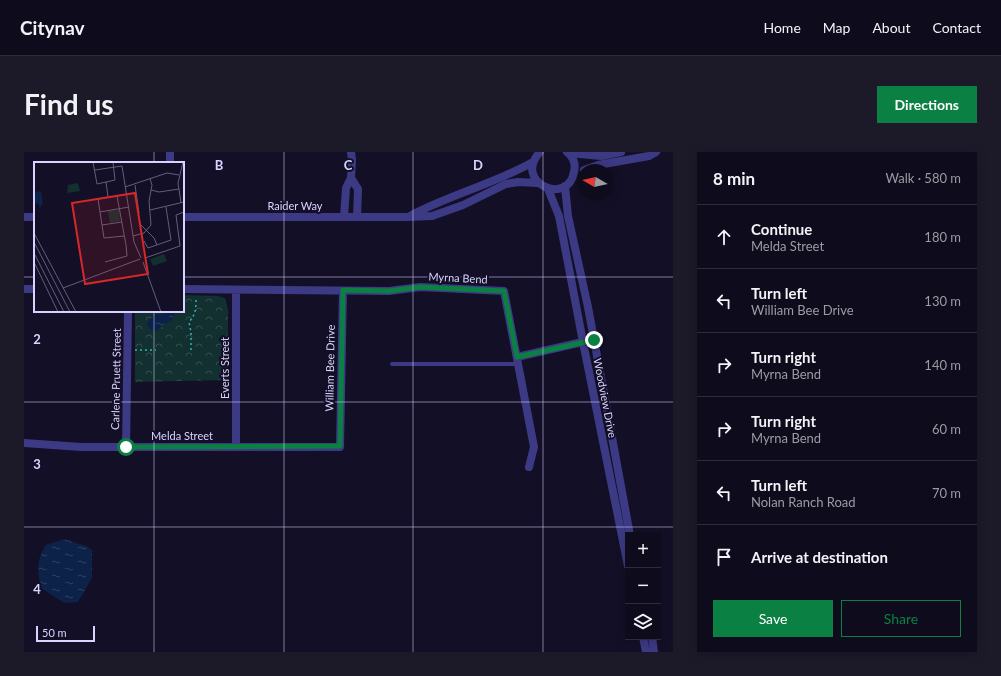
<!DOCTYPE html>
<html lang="en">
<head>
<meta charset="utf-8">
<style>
  body { margin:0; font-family:Lato,sans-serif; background:#1c1929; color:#f1f3f6 }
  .controls { position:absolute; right:12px; bottom:12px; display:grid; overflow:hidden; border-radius:0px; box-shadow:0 2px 10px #0003 }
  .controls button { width:36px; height:36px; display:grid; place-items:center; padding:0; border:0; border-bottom:1px solid #2e2b3b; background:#0e0b1c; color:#f1f3f6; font:20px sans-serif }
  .compass { position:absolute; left:553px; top:12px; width:36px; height:36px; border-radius:50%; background:#0e0b1c; box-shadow:0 2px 10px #0003; rotate:279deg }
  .scale { position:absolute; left:12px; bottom:10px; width:59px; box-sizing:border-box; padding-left:4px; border:2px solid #d9d4ff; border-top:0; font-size:11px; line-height:14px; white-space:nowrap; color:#d9d4ff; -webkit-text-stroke:3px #130f26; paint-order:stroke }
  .stop { position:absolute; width:12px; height:12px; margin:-9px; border:3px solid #0b8043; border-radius:50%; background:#fff }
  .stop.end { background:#0b8043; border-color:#fff; box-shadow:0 1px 4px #0008 }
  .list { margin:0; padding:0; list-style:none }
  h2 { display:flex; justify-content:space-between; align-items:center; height:52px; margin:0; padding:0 16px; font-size:17px }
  h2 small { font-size:13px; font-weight:400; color:#9b9ba3 }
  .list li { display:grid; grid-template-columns:26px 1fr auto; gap:12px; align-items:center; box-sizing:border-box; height:64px; padding:0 16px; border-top:1px solid #2e2b3b }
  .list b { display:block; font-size:15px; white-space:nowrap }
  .list p { margin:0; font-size:13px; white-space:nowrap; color:#9b9ba3 }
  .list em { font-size:13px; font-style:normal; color:#9b9ba3 }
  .actions { display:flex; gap:8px; padding:12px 16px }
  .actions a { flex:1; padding:9px 0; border:1px solid #0b8043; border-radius:0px; text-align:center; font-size:14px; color:#0b8043 }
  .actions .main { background:#0b8043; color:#fff }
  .icon { flex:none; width:22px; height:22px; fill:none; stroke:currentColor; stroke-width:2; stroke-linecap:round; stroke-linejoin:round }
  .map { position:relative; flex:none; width:649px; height:500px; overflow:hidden; border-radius:0px }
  header { display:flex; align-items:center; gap:24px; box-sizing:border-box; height:56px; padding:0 20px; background:#0e0b1c; border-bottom:1px solid #2e2b3b }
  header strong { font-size:19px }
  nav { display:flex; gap:22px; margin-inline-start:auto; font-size:14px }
  .intro { display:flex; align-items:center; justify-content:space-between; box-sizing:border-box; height:96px; padding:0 24px }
  h1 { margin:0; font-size:28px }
  .button { padding:10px 18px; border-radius:0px; background:#0b8043; color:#fff; font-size:14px; font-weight:700 }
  main { display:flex; gap:24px; padding:0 24px }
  aside { flex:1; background:#0e0b1c; border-radius:0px; box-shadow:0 2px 10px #0003 }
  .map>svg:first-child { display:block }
</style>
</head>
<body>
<header>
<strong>Citynav</strong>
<nav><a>Home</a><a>Map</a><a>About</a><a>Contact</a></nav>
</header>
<div class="intro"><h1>Find us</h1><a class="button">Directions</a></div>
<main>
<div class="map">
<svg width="649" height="500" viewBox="0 0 649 500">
  <defs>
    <pattern id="forest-crowns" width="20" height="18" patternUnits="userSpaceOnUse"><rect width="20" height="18" fill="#12302f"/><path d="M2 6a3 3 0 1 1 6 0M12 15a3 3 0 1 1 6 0" fill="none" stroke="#344d4e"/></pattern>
    <pattern id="water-ripples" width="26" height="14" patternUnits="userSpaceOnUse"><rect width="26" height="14" fill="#0c2248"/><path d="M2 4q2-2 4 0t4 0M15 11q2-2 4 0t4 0" fill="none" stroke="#2f4163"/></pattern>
  </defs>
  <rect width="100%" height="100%" fill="#130f26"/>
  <path fill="url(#forest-crowns)" d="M159,143l35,1 7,2 3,11v71l-93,2v-71h48z"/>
  <path fill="url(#water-ripples)" d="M146,159h3l2,3 -3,7 -8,3 -7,7c-5,0 -7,-1 -10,-5l1,-4c2,-2 6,-7 8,-8l7,1z
    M40,387l22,7 6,4v28l-14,24 -14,1 -23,-15c-4,-19 -5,-26 5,-43z"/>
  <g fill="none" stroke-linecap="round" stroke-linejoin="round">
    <path stroke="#2fb8b0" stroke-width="1.5" stroke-dasharray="2 3" stroke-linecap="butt" d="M111,198h21
      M167,198v-18l-2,-10c7,-8 7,-14 7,-24"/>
    <path stroke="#3d3a85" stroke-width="4" d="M368,212h126"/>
    <path stroke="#3d3a85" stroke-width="8" d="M146,0v11
      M516,0c-28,30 28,55 34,20 2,-8 -1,-15 -7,-20
      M545,1l32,3 20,-4
      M560,18l14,-5 51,-9 7,-4
      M327,26l7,11 -1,28
      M541,34l3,30 20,91 42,228
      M524,37l11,27 24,126 45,224
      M386,64c39,-21 84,-32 123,-54
      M0,65h11
      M159,65h224l25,-1 31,-11 43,-21 12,-2 20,1
      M320,65l2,-29 5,-10 1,-18 -1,-8
      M0,137h11
      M159,137l206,2 31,-4 84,4 30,156 -5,20
      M212,138v156
      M493,205l70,-16
      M0,291l57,4h259l3,-156
      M102,295l2,-136
      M619,485l3,15
      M628,485l2,15"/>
  </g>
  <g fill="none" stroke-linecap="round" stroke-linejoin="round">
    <path stroke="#0b8043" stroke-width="5" d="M102,295l214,-1 3,-156 46,1 31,-4 84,4 13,66 77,-17"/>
  </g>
  <path fill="none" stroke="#d9d4ff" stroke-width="1" stroke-opacity="0.55" d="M130,0v11M260,0v500M389,0v500M519,0v500M0,125h11M159,125h490M130,159v341M0,250h649M0,375h649"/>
  <g text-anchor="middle" stroke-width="4" stroke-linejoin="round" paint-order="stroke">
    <g font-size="11" fill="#d9d4ff" stroke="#130f26">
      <text x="271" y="58">Raider Way</text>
      <text transform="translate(434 126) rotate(3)" y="4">Myrna Bend</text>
      <text transform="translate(201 216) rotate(-90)" y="4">Everts Street</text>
      <text transform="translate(306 216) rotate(-89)" y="4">William Bee Drive</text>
      <text transform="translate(92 227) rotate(-89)" y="4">Carlene Pruett Street</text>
      <text transform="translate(581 246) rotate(79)" y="4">Woodview Drive</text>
      <text x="158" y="288">Melda Street</text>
    </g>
  </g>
  <g transform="translate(10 10)">
    <rect width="150" height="150" fill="#130f26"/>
    <path d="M44,21l2,8 -13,2 1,-8zM130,92l3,7 -14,5 -3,-7z" fill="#12302f"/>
    <path d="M85,48l1,11 -10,2 -2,-12z" fill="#12302f"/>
    <path d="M3,29l4,1 2,11 -3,5 -2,-5 -4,1v-9z" fill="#0c2248"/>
    <path fill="none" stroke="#625e7d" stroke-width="1" d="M59,0l4,22 18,-4 -2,-18M61,8l27,-4 12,76 7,16M72,20l2,15M101,23l4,28M91,25l42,-14 12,2M117,28l8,2 20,-3M147,41l-3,-20 5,-21M116,48l34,-8M66,50l29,-5M106,62l14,14 3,7M68,63l20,-3M0,71l42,79M99,74l11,-3 7,-8 -2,-24 3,-16 -2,-6M110,79l4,7 23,-8 -5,-33M0,80l36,70M0,91l30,59M111,96l35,-12 -4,-31 8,-3M0,100l24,50M71,100l22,-6 -1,-11 -9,-49 -19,3 6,39 20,-2M109,100l18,50M29,126l77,-29"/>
    <path fill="#d62828" fill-opacity="0.15" stroke="#d62828" stroke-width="2" d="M101,31l13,81 -63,10 -13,-81z"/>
    <rect width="150" height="150" fill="none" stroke="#d9d4ff" stroke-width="2"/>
  </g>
  <g font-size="13" text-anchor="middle" font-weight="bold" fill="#d9d4ff" stroke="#130f26" stroke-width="4" stroke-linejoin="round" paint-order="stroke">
    <text x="195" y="18">B</text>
    <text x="324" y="18">C</text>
    <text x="454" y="18">D</text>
    <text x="13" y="192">2</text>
    <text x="13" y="317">3</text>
    <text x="13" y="442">4</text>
  </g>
</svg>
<div class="controls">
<button>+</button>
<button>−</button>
<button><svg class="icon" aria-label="layers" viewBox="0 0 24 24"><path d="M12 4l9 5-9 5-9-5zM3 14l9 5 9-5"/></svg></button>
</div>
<svg class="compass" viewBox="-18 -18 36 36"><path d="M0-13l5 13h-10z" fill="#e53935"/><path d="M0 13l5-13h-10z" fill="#9b9ba3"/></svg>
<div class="scale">50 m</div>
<div class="stop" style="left:102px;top:295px"></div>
<div class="stop end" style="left:570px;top:188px"></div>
</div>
<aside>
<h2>8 min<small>Walk · 580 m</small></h2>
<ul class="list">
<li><svg class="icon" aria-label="ahead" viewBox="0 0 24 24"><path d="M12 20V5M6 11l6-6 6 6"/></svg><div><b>Continue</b><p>Melda Street</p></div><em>180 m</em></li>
<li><svg class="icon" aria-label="left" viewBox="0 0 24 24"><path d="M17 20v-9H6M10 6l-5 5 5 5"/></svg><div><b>Turn left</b><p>William Bee Drive</p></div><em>130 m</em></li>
<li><svg class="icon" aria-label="right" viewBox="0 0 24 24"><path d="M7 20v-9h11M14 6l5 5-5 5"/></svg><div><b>Turn right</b><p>Myrna Bend</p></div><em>140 m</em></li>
<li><svg class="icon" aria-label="right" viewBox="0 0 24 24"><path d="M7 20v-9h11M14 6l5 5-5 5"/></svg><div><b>Turn right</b><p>Myrna Bend</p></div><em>60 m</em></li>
<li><svg class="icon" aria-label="left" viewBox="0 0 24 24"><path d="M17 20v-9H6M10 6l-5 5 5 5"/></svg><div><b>Turn left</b><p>Nolan Ranch Road</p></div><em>70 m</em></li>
<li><svg class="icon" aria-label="arrive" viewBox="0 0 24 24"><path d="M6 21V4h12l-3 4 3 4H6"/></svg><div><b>Arrive at destination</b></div></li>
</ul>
<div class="actions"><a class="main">Save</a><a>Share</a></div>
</aside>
</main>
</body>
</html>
